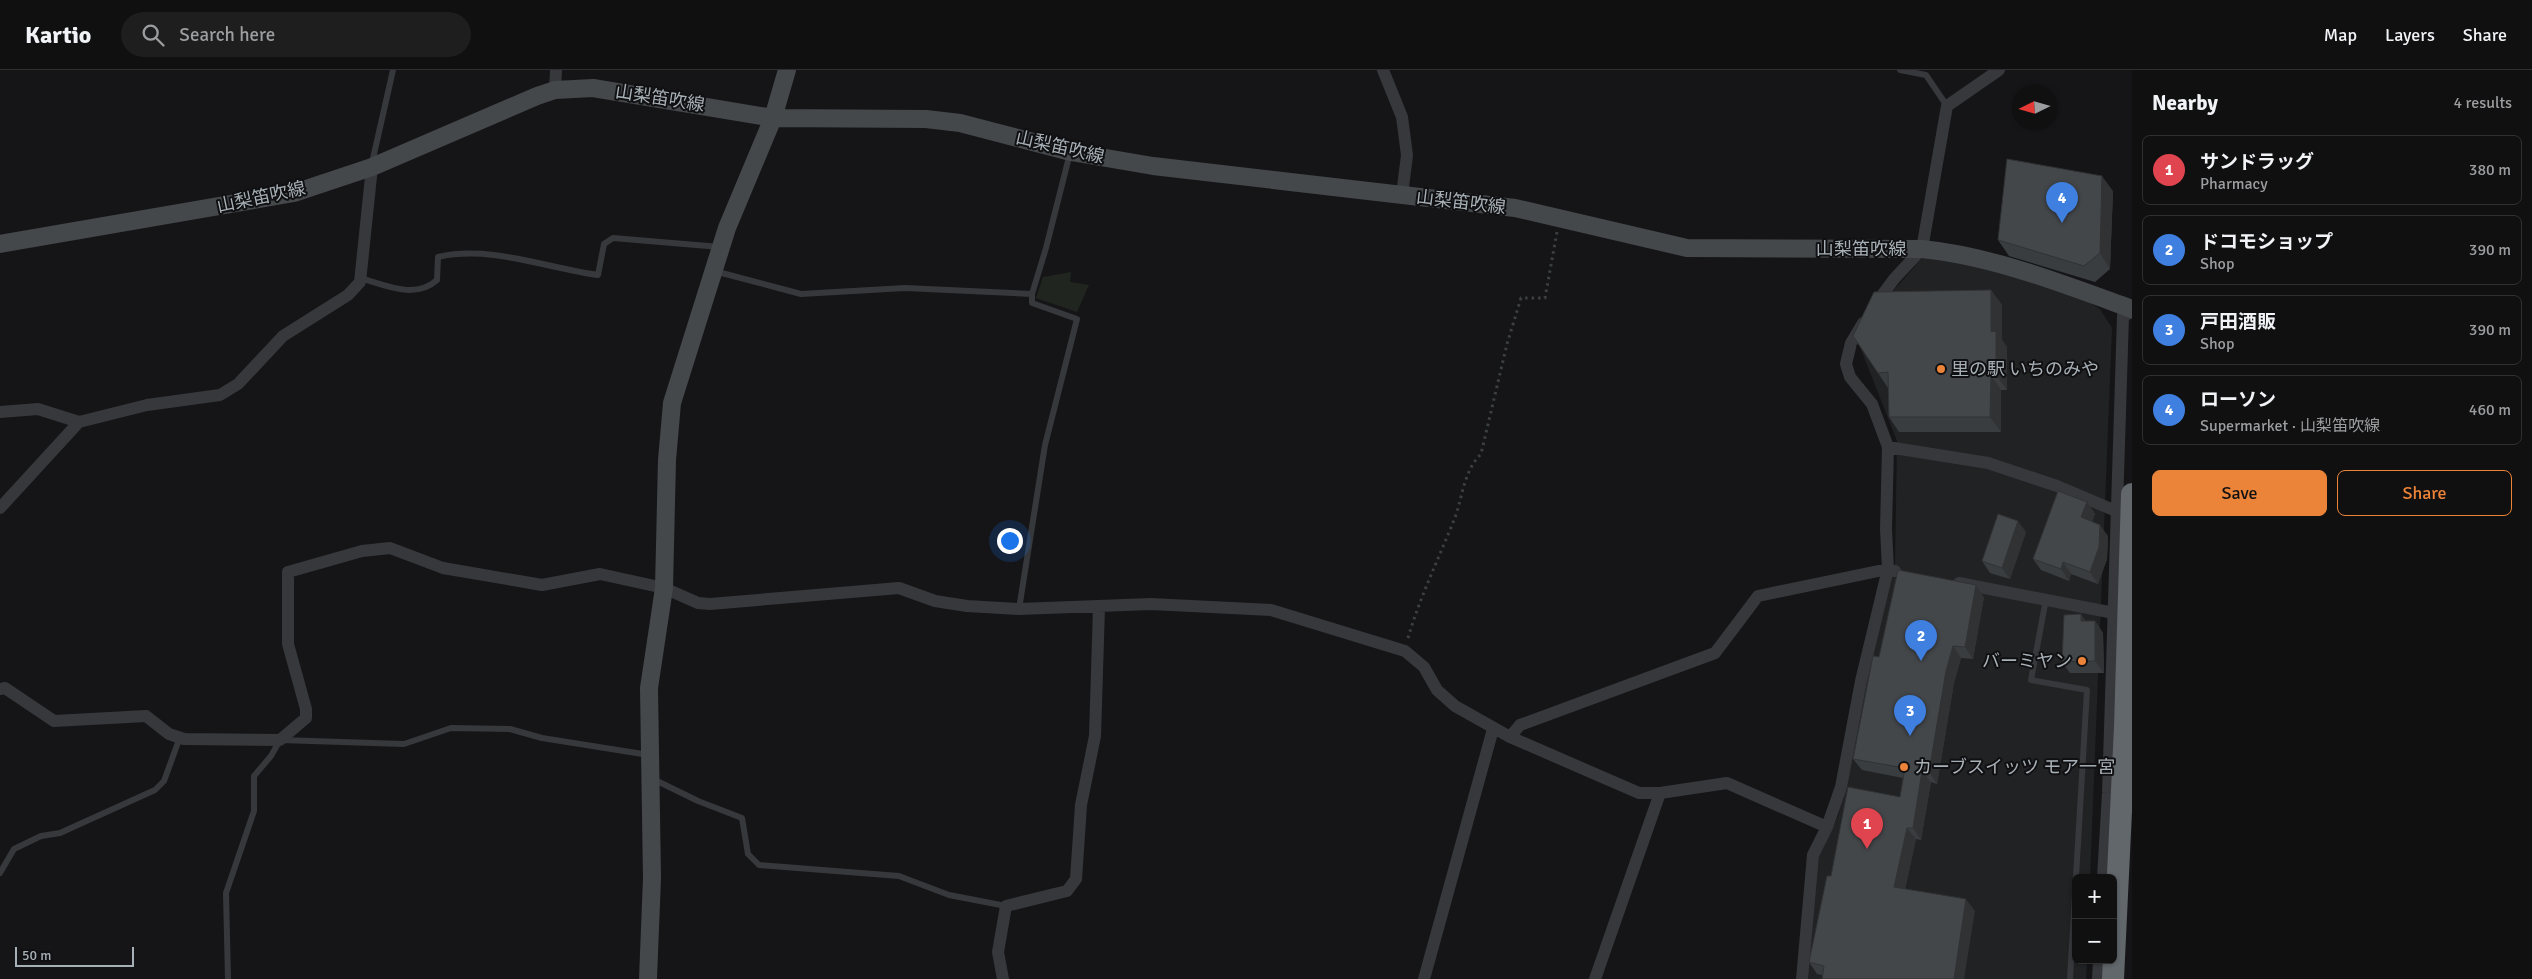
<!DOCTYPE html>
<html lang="en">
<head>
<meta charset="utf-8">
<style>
  body { margin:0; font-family:Signika,"Noto Sans JP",sans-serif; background:#1e1e1f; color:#f1f3f6 }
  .controls { position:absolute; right:15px; bottom:15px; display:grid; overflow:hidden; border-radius:8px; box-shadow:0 1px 4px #0004 }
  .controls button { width:45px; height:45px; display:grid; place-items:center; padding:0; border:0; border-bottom:1px solid #303031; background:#101011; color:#f1f3f6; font:25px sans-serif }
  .compass { position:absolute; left:2012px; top:15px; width:45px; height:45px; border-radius:50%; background:#101011; box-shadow:0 1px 4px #0004; rotate:265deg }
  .scale { position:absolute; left:15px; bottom:12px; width:119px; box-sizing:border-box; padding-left:5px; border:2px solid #a7b0b6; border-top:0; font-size:14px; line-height:18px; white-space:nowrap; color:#a7b0b6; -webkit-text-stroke:4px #101012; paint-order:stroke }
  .you { position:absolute; left:1009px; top:470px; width:18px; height:18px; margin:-12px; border:4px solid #fff; border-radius:50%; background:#1a73e8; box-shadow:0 0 0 8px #1a73e833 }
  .badge { display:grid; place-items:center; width:32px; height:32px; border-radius:50%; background:#eb8438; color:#fff; font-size:16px; font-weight:700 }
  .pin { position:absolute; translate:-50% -41px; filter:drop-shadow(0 1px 2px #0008) }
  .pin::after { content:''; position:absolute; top:26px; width:18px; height:15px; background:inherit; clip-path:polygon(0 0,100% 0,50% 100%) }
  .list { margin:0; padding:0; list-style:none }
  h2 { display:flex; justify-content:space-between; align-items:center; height:65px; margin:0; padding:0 20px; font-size:21px }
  h2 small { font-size:16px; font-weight:400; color:#9c9d9f }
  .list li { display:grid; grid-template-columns:32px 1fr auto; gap:15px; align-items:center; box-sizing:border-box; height:70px; margin:0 10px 10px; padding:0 10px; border:1px solid #303031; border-radius:8px }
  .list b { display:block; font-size:19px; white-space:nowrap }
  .list p { margin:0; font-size:16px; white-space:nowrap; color:#9c9d9f }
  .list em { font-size:16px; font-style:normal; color:#9c9d9f }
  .actions { display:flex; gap:10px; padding:15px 20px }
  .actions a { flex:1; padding:11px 0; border:1px solid #eb8438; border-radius:8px; text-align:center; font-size:18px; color:#eb8438 }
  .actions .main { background:#eb8438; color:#111 }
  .icon { flex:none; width:28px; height:28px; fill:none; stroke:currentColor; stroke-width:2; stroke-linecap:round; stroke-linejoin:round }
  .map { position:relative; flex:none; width:2132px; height:909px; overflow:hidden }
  header { display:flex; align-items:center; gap:30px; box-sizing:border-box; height:70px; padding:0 25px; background:#101011; border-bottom:1px solid #303031 }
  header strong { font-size:24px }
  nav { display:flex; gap:28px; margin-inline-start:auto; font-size:18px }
  .search { width:350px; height:45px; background:#1e1e1f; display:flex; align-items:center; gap:12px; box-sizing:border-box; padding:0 18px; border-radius:28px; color:#9c9d9f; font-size:19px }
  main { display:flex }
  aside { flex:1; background:#101011 }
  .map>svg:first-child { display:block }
</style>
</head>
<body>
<header>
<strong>Kartio</strong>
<div class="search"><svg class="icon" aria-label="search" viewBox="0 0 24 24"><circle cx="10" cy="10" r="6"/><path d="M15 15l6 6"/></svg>Search here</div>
<nav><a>Map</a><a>Layers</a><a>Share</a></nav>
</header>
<main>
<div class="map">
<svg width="2132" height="909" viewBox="0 0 2132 909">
  <rect width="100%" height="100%" fill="#151517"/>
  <path fill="#212224" d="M1924,186l36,6 118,33 22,14 12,19 -22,550h-14v82h11l-1,19h-279l8,-116 23,-47 8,-30 23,-117 26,-105 2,-123 -37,-94 26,-48z"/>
  <path fill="#20261f" d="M1071,202l-1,10 19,3 -12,27 -41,-14 7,-21z"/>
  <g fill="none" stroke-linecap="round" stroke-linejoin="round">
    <path stroke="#3c3f43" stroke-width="3" stroke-dasharray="2.5 4" stroke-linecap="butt" d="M1408,568c12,-41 30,-78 46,-118 9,-23 9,-48 27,-66l26,-110 14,-46h24l12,-66"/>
    <path stroke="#36383c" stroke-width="6" d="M1900,0l26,5 21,31
      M372,93l21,-93
      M714,201l87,23 104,-6 127,6
      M360,208c25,7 55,22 77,2l1,-23c53,-12 108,11 160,18l6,-31 9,-6 107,9
      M2046,529l-15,81 56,10 -17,289
      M1019,539l26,-164 32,-126 -45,-16v-9l14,-46 24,-95
      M653,709l45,22 44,17 6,36 11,11 140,11 50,19 57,11
      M0,803l14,-24 27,-13 19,-3 95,-43 9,-9 16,-44
      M228,909l-2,-86 28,-82v-35l17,-20 9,-16 124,4 47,-16 59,1 32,9 107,17"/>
    <path stroke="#36383c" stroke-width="12" d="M1383,0l19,47 5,38 -5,40
      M555,20l1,-20
      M1875,235l19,-26 28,-30 25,-143 52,-36
      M0,342l38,-3 41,13 68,-17 73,-10 18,-11 45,-48 65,-41 12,-13 12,-115
      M1888,377l100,16 69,23 66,28
      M0,438l79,-86
      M1959,513l155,30
      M0,619l5,-1 49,33 92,-5 23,18 15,5 96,1 26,-22v-9l-18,-65v-72l74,-21 28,-3 53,20 99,17 58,-11 64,14 34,15 12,1 189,-16 36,13 32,5 52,3 132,-5 120,6 134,41 19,16 13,23 18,16 55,31 129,56h21l67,-10 100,44
      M1510,667l10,-12 195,-72 43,-57 130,-27 7,2
      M2103,808l5,-85 15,-477 9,-4
      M1003,909l-5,-27 8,-46 61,-15 9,-12 5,-74 14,-69 4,-129
      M1424,909l69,-250
      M1595,909l65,-186
      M1802,909l11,-124 14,-28 14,-40 20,-106 27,-112 -2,-40 2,-82 -16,-43 -22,-27 -4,-13 5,-21 12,-20
      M2098,909l1,-19"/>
    <path stroke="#44484b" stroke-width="18" d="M0,174l294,-51 78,-26 165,-71 18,-6 38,-2 180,30 153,1 34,4 111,29 82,14 362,42 172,40 235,1c71,7 144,36 210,60
      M648,909l4,-101 -3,-190 15,-100 3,-128 5,-57 55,-175 46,-110 14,-48"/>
    <path stroke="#62676c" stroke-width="22" d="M2113,909l12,-252 7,-233"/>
  </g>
  <path fill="#3a3d40" d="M2113,121l-3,78 -15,13 -86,-26 -11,-16z
    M1991,220l11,15v35l5,7v43h-6v42h-102l-10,-15 -1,-29 -10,-15z
    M2087,432l8,12 -3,8 16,14 -1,23 -9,25 -27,-10 -2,7 -28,-11 -8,-11z
    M2026,462l-16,47 -20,-6 -8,-12z
    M1984,527l-11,62 -12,-1 -7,25 -17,101 -6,-2 -10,58 -5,-1 -11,50 70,22 -153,64 -5,-1 -8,-12 22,-86 69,-79 3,-19 -41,-8 -9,-11 26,-102z
    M2085,551h10l8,12 1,40h-34l-8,-11z"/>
  <path fill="#303234" d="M2102,106l11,15 -3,78 -10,-16z
    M1991,220l11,15v35l5,7v43l-11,-15 -5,-43z
    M1991,305l10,15v42l-11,-15z
    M2087,432l8,12 -6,15 -8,-12z
    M2018,451l8,11 -16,47 -8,-11z
    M2100,455l8,11 -1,23 -9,25 -8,-12z
    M2063,492l8,12 -2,7 -8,-12z
    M1976,515l8,12 -11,62 -8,-12z
    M2081,544l8,12 -8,-5z
    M2095,551l8,12 1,40 -9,-12z
    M1953,576l8,12 -7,25 -17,101 -8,-12 17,-101z
    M1922,701l9,11 -10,58 -8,-12z
    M1907,758l9,11 -13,60 -9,-12z
    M1966,829l9,12 -11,68h-10z"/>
  <path fill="#44474a" stroke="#303234" d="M2007,89l95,17 -2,77 -16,13 -86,-26z
    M1991,220v42l5,-1v44h-5l-1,42h-101l-1,-45 -10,1 -25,-37 21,-44z
    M2058,421l29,11 -6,15 19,8 -1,22 -9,25 -27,-10 -2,7 -28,-10z
    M1998,444l20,7 -16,47 -20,-7z
    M1898,500l78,15 -11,62 -12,-1 -7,25 -17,101 -7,-1 -9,57h-6l-13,59 72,12 -12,80h-132l2,-13 -15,-4 18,-86h4l17,-89 52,10 5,-29 -52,-9 20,-103 6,1z
    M2081,544v7h14v40l-33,1 2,-47z"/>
  <g fill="#eb8438" stroke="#101012" stroke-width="2">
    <circle cx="1941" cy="299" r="5"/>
    <circle cx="2082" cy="591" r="5"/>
    <circle cx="1904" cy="697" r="5"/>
  </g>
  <g text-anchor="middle" stroke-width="4" stroke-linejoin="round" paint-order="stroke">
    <g font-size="18" fill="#a7b0b6" stroke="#101012">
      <text transform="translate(660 28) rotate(9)" y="6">山梨笛吹線</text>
      <text transform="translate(1060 77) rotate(13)" y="6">山梨笛吹線</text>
      <text transform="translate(261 127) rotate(-12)" y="6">山梨笛吹線</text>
      <text transform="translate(1461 132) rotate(7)" y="6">山梨笛吹線</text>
      <text x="1861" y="185">山梨笛吹線</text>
    </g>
    <g font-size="18" fill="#a7b0b6" stroke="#101012" text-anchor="start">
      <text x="1951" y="305">里の駅 いちのみや</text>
      <text x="2072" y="597" text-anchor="end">バーミヤン</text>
      <text x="1914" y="703">カーブスイッツ モア一宮</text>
    </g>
  </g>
</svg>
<div class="controls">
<button>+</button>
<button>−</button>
</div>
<svg class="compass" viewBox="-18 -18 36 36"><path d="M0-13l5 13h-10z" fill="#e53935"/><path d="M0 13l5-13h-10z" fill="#9c9d9f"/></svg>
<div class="scale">50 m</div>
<div class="you"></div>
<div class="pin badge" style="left:1867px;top:779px;background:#e0444e">1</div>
<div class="pin badge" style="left:1921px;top:591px;background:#3f7fe0">2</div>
<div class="pin badge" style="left:1910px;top:666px;background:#3f7fe0">3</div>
<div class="pin badge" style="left:2062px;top:153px;background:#3f7fe0">4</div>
</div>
<aside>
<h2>Nearby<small>4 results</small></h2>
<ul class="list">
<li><span class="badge" style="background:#e0444e">1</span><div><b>サンドラッグ</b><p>Pharmacy</p></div><em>380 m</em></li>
<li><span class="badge" style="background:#3f7fe0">2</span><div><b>ドコモショップ</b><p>Shop</p></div><em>390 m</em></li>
<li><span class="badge" style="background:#3f7fe0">3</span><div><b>戸田酒販</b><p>Shop</p></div><em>390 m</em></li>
<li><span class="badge" style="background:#3f7fe0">4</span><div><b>ローソン</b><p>Supermarket · 山梨笛吹線</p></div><em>460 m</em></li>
</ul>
<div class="actions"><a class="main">Save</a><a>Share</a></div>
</aside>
</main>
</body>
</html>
